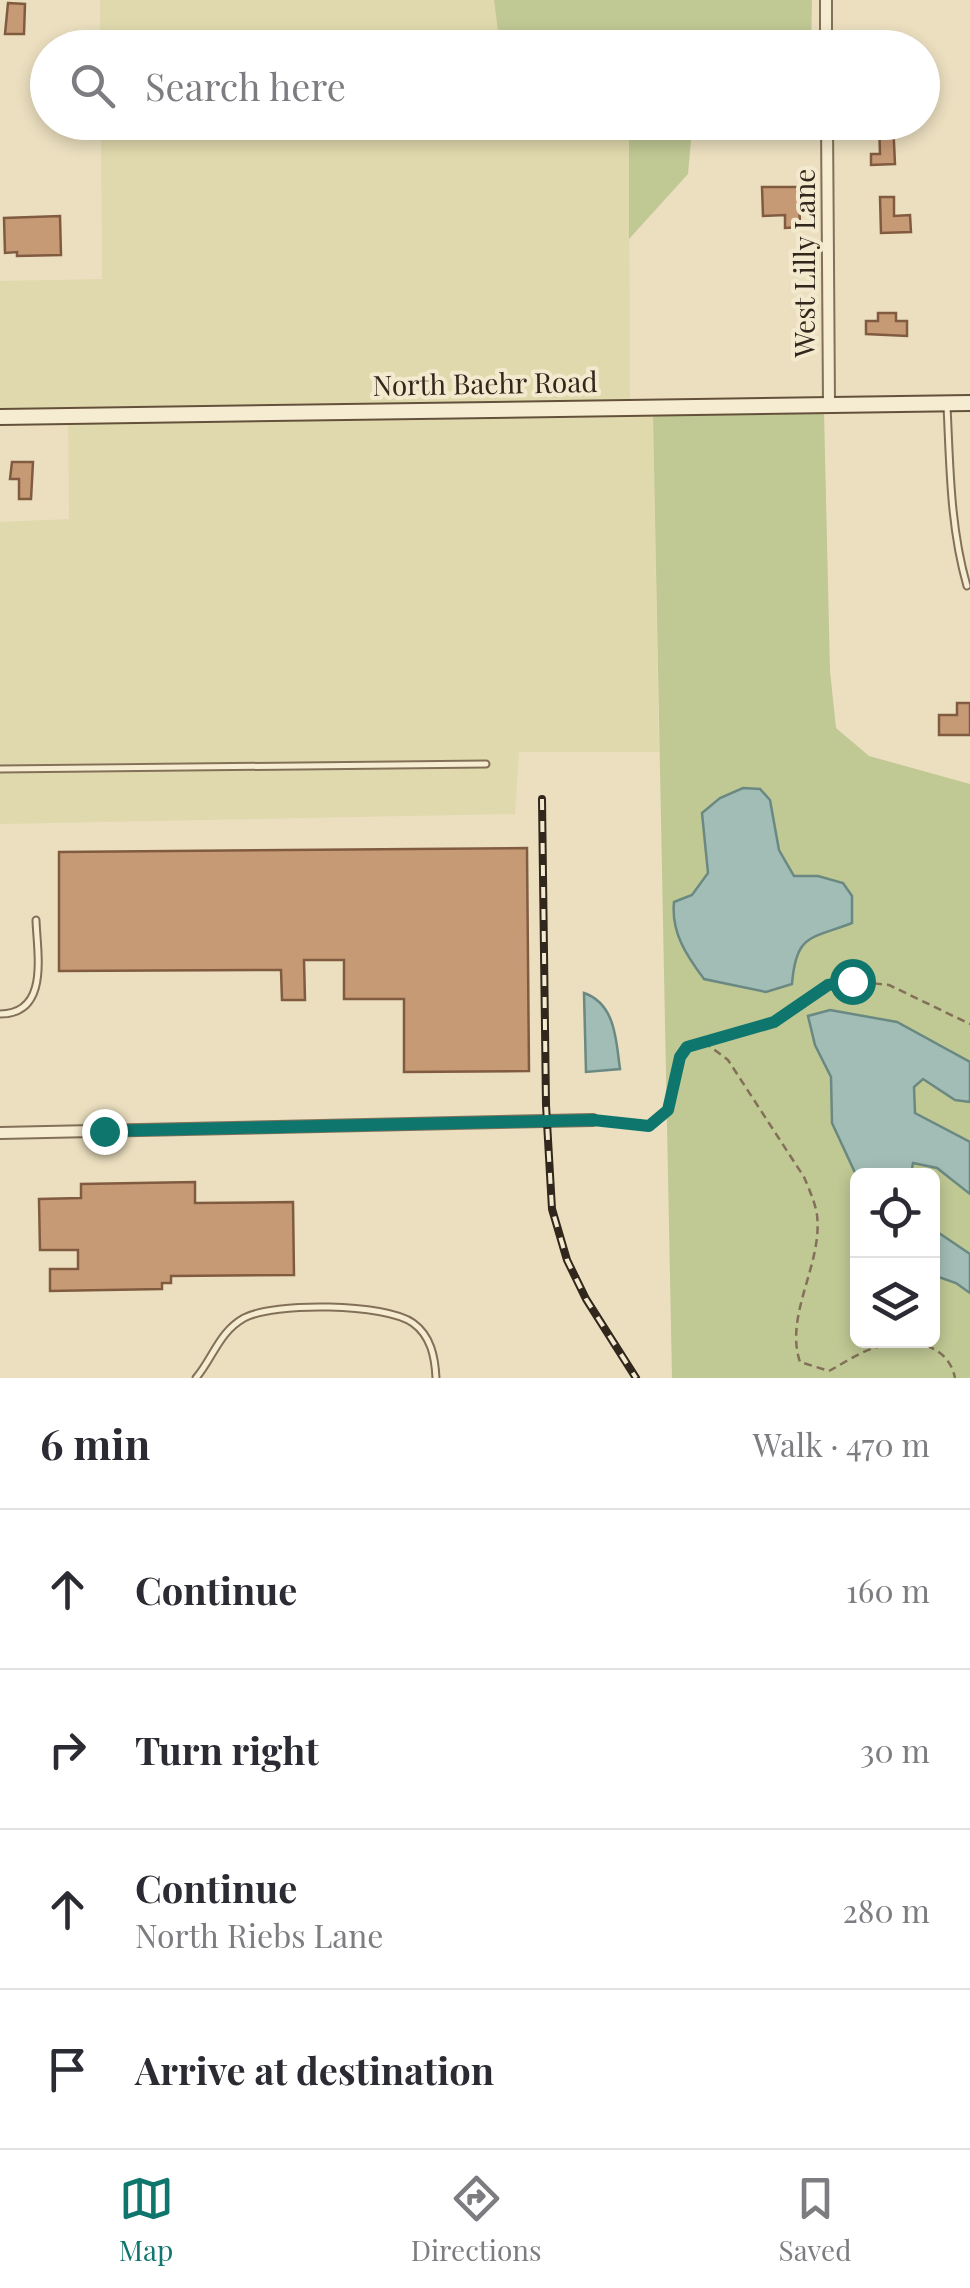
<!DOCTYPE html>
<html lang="en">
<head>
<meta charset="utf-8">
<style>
  body { margin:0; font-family:"Playfair Display",serif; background:#f7f7f7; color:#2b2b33 }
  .controls { position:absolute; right:30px; bottom:30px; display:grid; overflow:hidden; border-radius:15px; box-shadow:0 5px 15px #0003 }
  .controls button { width:90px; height:90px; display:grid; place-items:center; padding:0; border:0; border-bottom:2px solid #e1e1e2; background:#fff; color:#2b2b33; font:50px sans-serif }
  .stop { position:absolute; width:30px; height:30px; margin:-22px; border:8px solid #0f766e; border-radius:50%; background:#fff }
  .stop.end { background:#0f766e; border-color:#fff; box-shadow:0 2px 10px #0008 }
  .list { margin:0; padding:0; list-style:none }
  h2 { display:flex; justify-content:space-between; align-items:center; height:130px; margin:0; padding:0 40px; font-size:42px }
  h2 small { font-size:32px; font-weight:400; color:#7c7c81 }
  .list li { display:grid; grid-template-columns:65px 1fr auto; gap:30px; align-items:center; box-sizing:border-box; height:160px; padding:0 40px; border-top:2px solid #e1e1e2 }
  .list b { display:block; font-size:38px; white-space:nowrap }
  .list p { margin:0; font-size:32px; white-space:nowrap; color:#7c7c81 }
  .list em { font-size:32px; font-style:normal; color:#7c7c81 }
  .icon { flex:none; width:55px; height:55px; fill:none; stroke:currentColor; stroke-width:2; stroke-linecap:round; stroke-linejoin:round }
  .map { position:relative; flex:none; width:970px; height:1378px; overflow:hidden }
  .search { position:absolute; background:#fff; box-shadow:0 5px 15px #0003; left:30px; right:30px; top:30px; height:110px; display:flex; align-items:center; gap:25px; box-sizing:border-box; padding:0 35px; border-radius:55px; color:#7c7c81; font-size:38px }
  .sheet { height:770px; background:#fff }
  nav { display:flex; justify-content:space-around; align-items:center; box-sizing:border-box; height:140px; border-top:2px solid #e1e1e2; background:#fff; font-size:28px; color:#7c7c81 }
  nav a { display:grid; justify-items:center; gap:5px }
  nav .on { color:#0f766e }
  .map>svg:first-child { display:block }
</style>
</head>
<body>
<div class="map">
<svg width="970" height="1378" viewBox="0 0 970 1378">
  <rect width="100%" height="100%" fill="#ebdfbf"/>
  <path fill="#e0d9ad" d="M100,0h394l6,47h-400z
    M101,123h528l1,278 -630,10v-130l102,-2z
    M653,415l6,337h-140l-4,62 -515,10v-302l69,-3 -1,-98z"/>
  <path fill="#c0c894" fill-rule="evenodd" d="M494,0h318l-1,47h-311z
    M629,123h82l-19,6 -4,45 -59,65z
    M824,412l6,259 6,57 33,28 101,28v278l-30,-18 -110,-34 -21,7 6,28 16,32 1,46 25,54 1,163h74l1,-65 23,8 14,10v85h-298l-19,-963zM743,788l17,1 10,11 9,50 15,26h24l34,47c-42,16 -56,11 -60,61l-63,-1 -25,-5 -16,-21 -14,-55 18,-7 16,-22c-1,-45 -16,-63 35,-85z
    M923,1079l31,21 16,2v40l-55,-29 -1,-26z
    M913,1163l24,5 33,26v60l-37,-25 -1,-53h-21z"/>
  <path fill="#a2bdb5" stroke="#6a8982" stroke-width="2.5" d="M743,788l17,1 10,11 9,50 15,26h24l25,7 9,13v27c-42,16 -56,11 -60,61l-26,8 -62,-13c-18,-24 -33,-47 -30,-77l18,-7 16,-22 -6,-60 18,-15z
    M584,993c32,11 32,48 36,76l-34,3z
    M830,1010l67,12 73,40v40l-15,-2 -32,-21 -9,8 1,26 55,29v52l-33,-26 -24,-5 -2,12 -54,2 -25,-54 -1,-46 -16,-32 -7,-29z
    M933,1229l37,25v39l-14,-10 -23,-8z"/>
  <path fill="#c79a76" stroke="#805b40" stroke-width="2.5" d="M8,3l17,1 -1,30h-19z
    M879,122h14l2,42 -24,1v-11h9z
    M762,187h37l1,40 -15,1v-13l-22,1z
    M880,197h14v19l16,-1 1,17 -30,1z
    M60,216l1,39 -44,1v-4l-12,1 -1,-35z
    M878,313h18v8h11v15l-41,-2v-13h12z
    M12,462h21l-2,37h-12v-20h-9z
    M957,703h13v32h-31v-20h18z
    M527,848l2,223 -125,1v-73h-60v-39h-40l1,40h-23l-1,-30 -222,1v-119z
    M195,1182v21l98,-1 1,73 -123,1v7h-9v6l-112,2v-22h28v-19h-38l-1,-51 42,-1v-14z"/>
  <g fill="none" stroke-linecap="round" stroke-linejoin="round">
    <g stroke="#827058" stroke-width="9">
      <path id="lane" d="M947,406c3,60 3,121 20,180
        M0,769l486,-5
        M0,1014c50,0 37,-61 36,-94
        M196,1378c17,-20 23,-46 48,-60 30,-16 141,-15 169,5 18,13 22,34 23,55"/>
    </g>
    <g stroke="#827058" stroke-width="14">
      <path id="street" d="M826,0v48
        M827,122l2,281
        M0,1133l593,-13"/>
    </g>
    <g stroke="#64513c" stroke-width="18">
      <path id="secondary" d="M0,417l970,-14"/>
    </g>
    <path stroke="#827058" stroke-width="2.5" stroke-dasharray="8 5" stroke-linecap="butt" d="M704,1042l24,18 76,117c5,12 11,25 13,38 6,49 -33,100 -17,147l29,9c13,-7 28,-17 42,-22 32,-11 76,-10 84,29
      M605,1122l44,4 19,-16 12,-53 7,-10 87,-25 54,-37 24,-4 37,4 81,39"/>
    <use href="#lane" stroke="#f6ecd1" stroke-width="5"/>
    <use href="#street" stroke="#f6ecd1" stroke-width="10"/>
    <use href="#secondary" stroke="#f6ecd1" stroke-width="14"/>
    <g stroke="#32271c" stroke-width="8">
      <path id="rail" d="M542,799l4,306 6,104 15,51 19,39 50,79"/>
    </g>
    <use href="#rail" stroke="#f3e9ce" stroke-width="4" stroke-dasharray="11" stroke-linecap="butt"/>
  </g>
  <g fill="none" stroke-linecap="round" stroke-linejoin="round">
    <path stroke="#0f766e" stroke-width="12" d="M104,1131l489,-11 56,6 19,-16 12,-53 7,-10 87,-25 54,-37 24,-4"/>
  </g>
  <g text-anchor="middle" stroke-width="8" stroke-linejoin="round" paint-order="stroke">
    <g font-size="28" fill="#32271c" stroke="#f3e9ce">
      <text transform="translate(805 263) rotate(-90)" y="10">West Lilly Lane</text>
      <text transform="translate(485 384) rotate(-1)" y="10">North Baehr Road</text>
    </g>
  </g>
</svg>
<div class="controls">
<button><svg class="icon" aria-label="locate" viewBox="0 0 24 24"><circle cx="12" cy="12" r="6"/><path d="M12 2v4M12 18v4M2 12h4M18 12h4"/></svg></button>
<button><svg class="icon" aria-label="layers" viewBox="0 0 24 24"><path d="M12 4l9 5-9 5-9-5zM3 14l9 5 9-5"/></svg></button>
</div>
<div class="stop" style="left:852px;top:981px"></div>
<div class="stop end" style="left:104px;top:1131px"></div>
<div class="search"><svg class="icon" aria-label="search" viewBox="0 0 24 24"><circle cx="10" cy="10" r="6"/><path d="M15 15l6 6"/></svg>Search here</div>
</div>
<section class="sheet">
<h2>6 min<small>Walk · 470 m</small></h2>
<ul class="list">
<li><svg class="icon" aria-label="ahead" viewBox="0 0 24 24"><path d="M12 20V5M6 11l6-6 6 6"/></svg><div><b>Continue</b></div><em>160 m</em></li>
<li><svg class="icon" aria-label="right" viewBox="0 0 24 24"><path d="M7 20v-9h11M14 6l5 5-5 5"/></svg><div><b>Turn right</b></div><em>30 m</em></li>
<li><svg class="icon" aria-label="ahead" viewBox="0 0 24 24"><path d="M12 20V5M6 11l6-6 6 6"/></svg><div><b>Continue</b><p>North Riebs Lane</p></div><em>280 m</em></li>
<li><svg class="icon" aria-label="arrive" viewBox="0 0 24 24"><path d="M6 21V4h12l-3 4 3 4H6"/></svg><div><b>Arrive at destination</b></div></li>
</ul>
</section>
<nav>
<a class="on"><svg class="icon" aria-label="map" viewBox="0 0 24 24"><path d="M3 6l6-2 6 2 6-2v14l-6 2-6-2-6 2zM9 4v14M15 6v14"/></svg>Map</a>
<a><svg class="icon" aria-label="directions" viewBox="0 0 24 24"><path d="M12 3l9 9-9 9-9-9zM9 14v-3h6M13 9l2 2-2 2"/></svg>Directions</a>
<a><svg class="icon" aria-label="saved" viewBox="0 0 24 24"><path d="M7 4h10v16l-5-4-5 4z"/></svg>Saved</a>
</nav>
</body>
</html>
